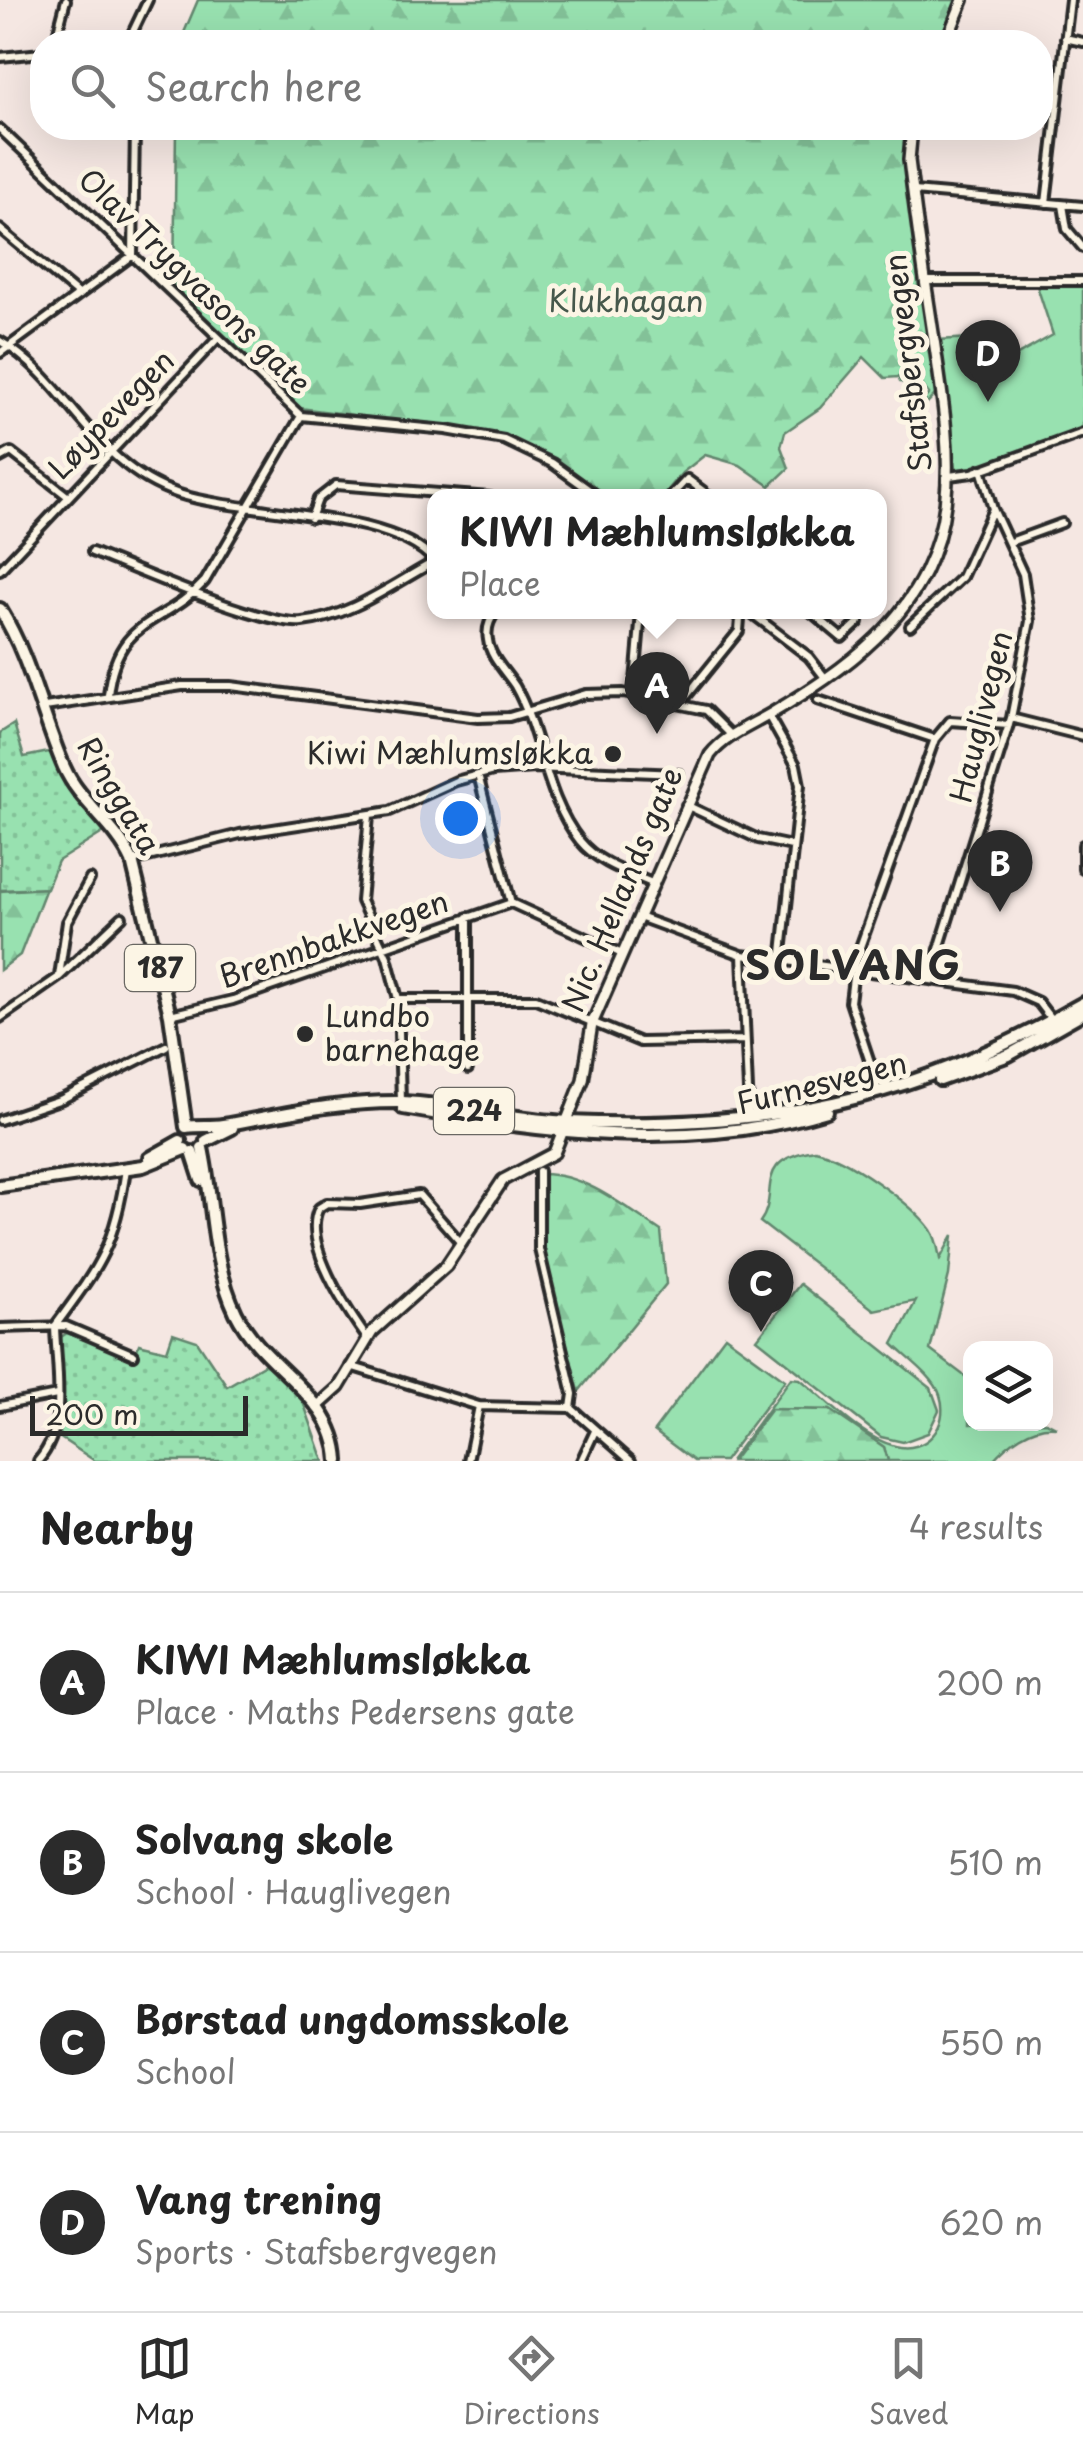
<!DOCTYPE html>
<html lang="en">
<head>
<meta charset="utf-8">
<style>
  body { margin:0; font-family:"Playpen Sans",sans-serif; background:#f2f2f2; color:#222 }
  .controls { position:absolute; right:30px; bottom:30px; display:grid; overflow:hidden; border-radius:20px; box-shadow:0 10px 40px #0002 }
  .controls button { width:90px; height:90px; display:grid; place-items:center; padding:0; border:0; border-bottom:2px solid #e0e0e0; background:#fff; color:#222; font:50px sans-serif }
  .scale { position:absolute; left:30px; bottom:25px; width:218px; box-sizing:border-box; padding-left:10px; border:5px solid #2b2b2b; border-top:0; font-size:28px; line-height:35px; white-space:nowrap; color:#2b2b2b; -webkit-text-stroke:8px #fcf5e5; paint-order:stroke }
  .you { position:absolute; left:460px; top:818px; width:35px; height:35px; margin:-25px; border:8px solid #fff; border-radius:50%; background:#1a73e8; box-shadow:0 0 0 15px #1a73e833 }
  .badge { display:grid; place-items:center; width:65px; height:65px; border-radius:50%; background:#2b2b2b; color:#fff; font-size:32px; font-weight:700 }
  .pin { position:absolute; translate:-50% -82px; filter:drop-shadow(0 2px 5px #0008) }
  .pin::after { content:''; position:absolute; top:52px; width:35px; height:30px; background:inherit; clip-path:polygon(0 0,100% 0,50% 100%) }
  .popup { position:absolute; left:427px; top:489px; width:460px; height:130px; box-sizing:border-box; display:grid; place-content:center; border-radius:20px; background:#fff; filter:drop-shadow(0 2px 8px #0005); font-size:32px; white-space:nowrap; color:#767676 }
  .popup b { font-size:38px; color:#222 }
  .popup::after { content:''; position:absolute; left:50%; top:100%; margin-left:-20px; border:20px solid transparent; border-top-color:#fff }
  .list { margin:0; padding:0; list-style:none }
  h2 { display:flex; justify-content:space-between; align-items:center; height:130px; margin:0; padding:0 40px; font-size:42px }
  h2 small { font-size:32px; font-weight:400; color:#767676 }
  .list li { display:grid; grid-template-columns:65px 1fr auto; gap:30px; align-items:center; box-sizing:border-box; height:180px; padding:0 40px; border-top:2px solid #e0e0e0 }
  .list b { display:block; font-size:38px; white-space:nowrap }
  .list p { margin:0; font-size:32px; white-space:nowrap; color:#767676 }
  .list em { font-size:32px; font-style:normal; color:#767676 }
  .icon { flex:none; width:55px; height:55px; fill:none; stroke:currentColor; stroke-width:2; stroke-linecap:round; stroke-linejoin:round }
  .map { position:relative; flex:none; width:1083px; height:1461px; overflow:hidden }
  .search { position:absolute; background:#fff; box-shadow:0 10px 40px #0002; left:30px; right:30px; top:30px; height:110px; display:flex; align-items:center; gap:25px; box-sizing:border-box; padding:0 35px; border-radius:40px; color:#767676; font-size:38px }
  .sheet { height:850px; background:#fff }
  nav { display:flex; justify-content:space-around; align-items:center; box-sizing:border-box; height:140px; border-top:2px solid #e0e0e0; background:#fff; font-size:28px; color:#767676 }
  nav a { display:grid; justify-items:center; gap:5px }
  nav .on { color:#2b2b2b }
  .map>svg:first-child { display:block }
</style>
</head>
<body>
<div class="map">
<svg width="1083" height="1461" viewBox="0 0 1083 1461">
  <defs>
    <pattern id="forest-firs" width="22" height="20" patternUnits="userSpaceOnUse" patternTransform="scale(2.5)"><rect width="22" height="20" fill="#98e1b0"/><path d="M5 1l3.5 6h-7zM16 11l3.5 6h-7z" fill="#83c198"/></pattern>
    <pattern id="park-dots" width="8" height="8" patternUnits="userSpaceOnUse" patternTransform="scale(2.5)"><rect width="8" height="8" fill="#98e1b0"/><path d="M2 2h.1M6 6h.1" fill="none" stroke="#83c198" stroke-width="1.8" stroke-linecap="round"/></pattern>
  </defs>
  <rect width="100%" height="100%" fill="#f5e7e2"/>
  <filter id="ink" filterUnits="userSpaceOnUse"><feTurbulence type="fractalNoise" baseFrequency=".01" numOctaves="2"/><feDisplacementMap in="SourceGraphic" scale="20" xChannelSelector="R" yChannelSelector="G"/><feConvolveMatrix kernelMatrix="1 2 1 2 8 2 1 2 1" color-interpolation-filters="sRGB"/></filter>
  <g filter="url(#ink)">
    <path fill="#98e1b0" stroke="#62866e" stroke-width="2.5" d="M1083,284v145l-114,41 -14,-1 -17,-129 52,-3 15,25 48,-27 -16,-49z
      M815,1150c30,6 98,54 116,80 6,9 7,19 9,29l13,-24 -4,40 -19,75 40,30v44l76,-2 10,5c-25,-3 -49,17 -64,34h-104l-4,-14 -54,-37 -59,-1 -41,52 61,-83 9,1c27,21 61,59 95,67 31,8 55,-20 45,-51 -6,-19 -33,-37 -47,-51l23,-43 -42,9 -114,-88c21,-28 -10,-62 55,-72z
      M800,1284l131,104 8,22 -11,23 -25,9 -22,-5 -124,-98z
      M725,1336l60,44 -61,81h-30l-40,-30z"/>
    <path fill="url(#forest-firs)" stroke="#62866e" stroke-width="2.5" d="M198,0h761l-16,42h-763z
      M176,128h733l29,264 -11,11 -3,-4 5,-5 -10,-12 -6,3 -13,-3 -2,-5 -13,1 -21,-21 -44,51 -35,24 -4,15 8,21 -19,18 -30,-21 -35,-10 -23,18 -19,23h-57l-50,-35 -66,-28 -190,-25 -126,-120z
      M46,888l-26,67 -20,15v-79z
      M542,1174c44,0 84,34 119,57l5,53 -87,107 -36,-138z
      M771,1409l59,1 54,37 4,14h-156z"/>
    <path fill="url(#park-dots)" stroke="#62866e" stroke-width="2.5" d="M14,724l10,33 30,-6 55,78 -51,32 -11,27 -47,2v-157z
      M67,1333l67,25 5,-14 28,7 6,-18 24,8 30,45 38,-22 35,29 24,68h-229l-36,-24 2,-100z"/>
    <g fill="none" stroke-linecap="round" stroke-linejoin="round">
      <g stroke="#2b2b2b" stroke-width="14">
        <path id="minor" d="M1065,38l18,4
          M55,42l11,-42
          M128,42l20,-42
          M0,57l42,-4
          M0,129l301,287 145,14 58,10 48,23 47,34
          M914,191l169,15
          M1046,203l24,-203
          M1063,205l4,24 16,19
          M0,229l79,66
          M925,281h158
          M0,341c69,40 92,124 179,153 64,21 215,17 255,67
          M0,353l133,-98 2,-127
          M0,458l11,-6 55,43
          M949,476l23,-3 111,-40
          M706,494l3,3
          M670,497l17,-18 16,12
          M311,518l7,-19 18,-14 154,12
          M1010,542l52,-19
          M92,552c43,17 171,74 210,70 46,-4 93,-39 132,-60
          M0,570l218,-232
          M496,612c-7,8 -10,17 -8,28 2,17 18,32 27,46 28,50 28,108 65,155 18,22 47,31 72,42
          M750,612l59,45 17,22
          M811,612l31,26 17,-16 -1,-10
          M910,626l52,-49 31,-68
          M634,694l7,-82
          M108,695c9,-80 56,-68 97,-114l96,-165
          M818,700l117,39
          M680,704l59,-73 1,-12 -7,-7
          M45,707l137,-21h49l247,32 31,-1 77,-23 37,-1 83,17 25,25
          M768,715l28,50 4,20 -19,177
          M1011,718l72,18
          M478,775l33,128 111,51
          M686,805l72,34 34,7
          M369,816l-8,85 26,56 11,42 3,102
          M1083,845v24
          M132,861l108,-27 150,-23 66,-30 37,-10 41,-3 145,6
          M468,917v152
          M639,917l103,38 271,36 25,11 13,17
          M742,955l7,157
          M59,976l8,-54 23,-43
          M930,978l81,-260 19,-97 -7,-47 -30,-65 -12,-40
          M398,999h138l104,43 105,-2
          M170,1015l63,-15 278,-97
          M0,1018l59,-41 63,-60
          M876,1080l-26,-78 5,-41 80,-222 15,-18 59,4
          M0,1120l62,-21 104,-53
          M539,1171v78l34,145 -2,14
          M55,1326c45,-61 60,-80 71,-157
          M0,1328l66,-2 68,29
          M367,1338c-20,-28 -66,-96 -48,-130l8,-5 33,1 59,-9 43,49
          M350,1366l129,40 92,2
          M0,1406l57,-11
          M571,1408l60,53
          M38,1461c31,-35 18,-91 17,-135
          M468,1461l11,-55
          M581,1461l14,-30"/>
      </g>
      <g stroke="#2b2b2b" stroke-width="16">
        <path id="secondary" d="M946,42l17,-42
          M319,1405l20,-18 33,-55 74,-66 57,-86 51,-27 29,-73 9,-56 118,-269c16,-20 40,-29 62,-42 37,-22 73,-45 104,-75 94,-91 74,-189 57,-305 -9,-58 -17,-115 -24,-173l3,-32"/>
      </g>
      <g stroke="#2b2b2b" stroke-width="18">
        <path id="primary" d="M0,609c31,50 41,105 64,158 16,36 52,58 68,94l38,154 16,112
          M940,1080l69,-25 74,-42
          M403,1108c140,24 285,45 424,3
          M186,1127c12,-2 25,0 37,-2 61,-11 117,-24 180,-23 55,2 109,18 165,20 197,8 343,-20 515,-119
          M206,1141l26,-13
          M202,1148c12,55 9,113 34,165 28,57 99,81 102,148
          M192,1152l9,28
          M150,1158l30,-17
          M0,1186l143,-20 42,-17"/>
      </g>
      <use href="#minor" stroke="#fcf5e5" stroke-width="6"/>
      <use href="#secondary" stroke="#fcf5e5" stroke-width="9"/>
      <use href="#primary" stroke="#fcf5e5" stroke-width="10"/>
    </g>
  </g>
  <g fill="#2b2b2b" stroke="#fcf5e5" stroke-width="4">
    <circle cx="613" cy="754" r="10"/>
    <circle cx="305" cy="1034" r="10"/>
  </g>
  <g text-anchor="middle" stroke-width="10" stroke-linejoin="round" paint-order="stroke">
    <g fill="#fcf5e5" stroke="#6a6863" stroke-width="2.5">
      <rect x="125" y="945" width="70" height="46" rx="8"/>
      <rect x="434" y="1088" width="80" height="46" rx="8"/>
    </g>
    <g font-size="28" font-weight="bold" fill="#2b2b2b">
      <text x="160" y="978">187</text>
      <text x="474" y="1121">224</text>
    </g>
    <g font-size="30" fill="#2b2b2b" stroke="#fcf5e5">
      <text transform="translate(194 282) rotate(44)" y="10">Olav Trygvasons gate</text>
      <text transform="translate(909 363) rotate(-97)" y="10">Stafsbergvegen</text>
      <text transform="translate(112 415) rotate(-46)" y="10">Løypevegen</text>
      <text transform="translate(982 717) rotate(-76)" y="10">Hauglivegen</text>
      <text transform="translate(118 796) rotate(59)" y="10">Ringgata</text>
      <text transform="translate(623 890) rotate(-67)" y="10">Nic. Hellands gate</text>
      <text transform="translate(334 940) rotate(-19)" y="10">Brennbakkvegen</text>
      <text transform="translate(822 1084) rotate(-14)" y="10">Furnesvegen</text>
    </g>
    <g font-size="30" fill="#46584c" stroke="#fcf5e5">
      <text x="626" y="312">Klukhagan</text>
    </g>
    <g font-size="30" fill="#2b2b2b" stroke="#fcf5e5" text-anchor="end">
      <text x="593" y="764">Kiwi Mæhlumsløkka</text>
      <text x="325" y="1027" text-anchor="start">Lundbo<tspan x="325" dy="34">barnehage</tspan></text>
    </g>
    <g font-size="40" font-weight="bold" letter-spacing="2.5" fill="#2b2b2b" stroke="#fcf5e5">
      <text x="854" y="980">SOLVANG</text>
    </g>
  </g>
</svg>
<div class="controls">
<button><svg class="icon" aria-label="layers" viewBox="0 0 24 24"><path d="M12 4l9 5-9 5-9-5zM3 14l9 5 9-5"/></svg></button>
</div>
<div class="scale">200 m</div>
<div class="you"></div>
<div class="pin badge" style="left:657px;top:734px">A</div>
<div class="popup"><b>KIWI Mæhlumsløkka</b>Place</div>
<div class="pin badge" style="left:1000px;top:912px">B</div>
<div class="pin badge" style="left:761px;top:1332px">C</div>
<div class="pin badge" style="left:988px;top:402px">D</div>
<div class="search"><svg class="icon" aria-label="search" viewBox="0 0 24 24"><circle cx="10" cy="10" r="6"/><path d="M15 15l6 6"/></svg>Search here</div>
</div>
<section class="sheet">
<h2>Nearby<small>4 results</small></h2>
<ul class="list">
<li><span class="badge">A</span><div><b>KIWI Mæhlumsløkka</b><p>Place · Maths Pedersens gate</p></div><em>200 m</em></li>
<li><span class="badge">B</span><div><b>Solvang skole</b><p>School · Hauglivegen</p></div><em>510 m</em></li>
<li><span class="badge">C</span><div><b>Børstad ungdomsskole</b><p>School</p></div><em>550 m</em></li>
<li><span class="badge">D</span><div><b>Vang trening</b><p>Sports · Stafsbergvegen</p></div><em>620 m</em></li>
</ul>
</section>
<nav>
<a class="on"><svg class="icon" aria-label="map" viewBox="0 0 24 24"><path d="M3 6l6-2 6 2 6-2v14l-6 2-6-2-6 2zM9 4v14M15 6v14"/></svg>Map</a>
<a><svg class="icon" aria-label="directions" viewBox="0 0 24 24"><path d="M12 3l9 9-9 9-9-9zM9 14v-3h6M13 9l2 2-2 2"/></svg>Directions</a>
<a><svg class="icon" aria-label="saved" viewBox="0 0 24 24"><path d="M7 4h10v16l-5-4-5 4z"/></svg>Saved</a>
</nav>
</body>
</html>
